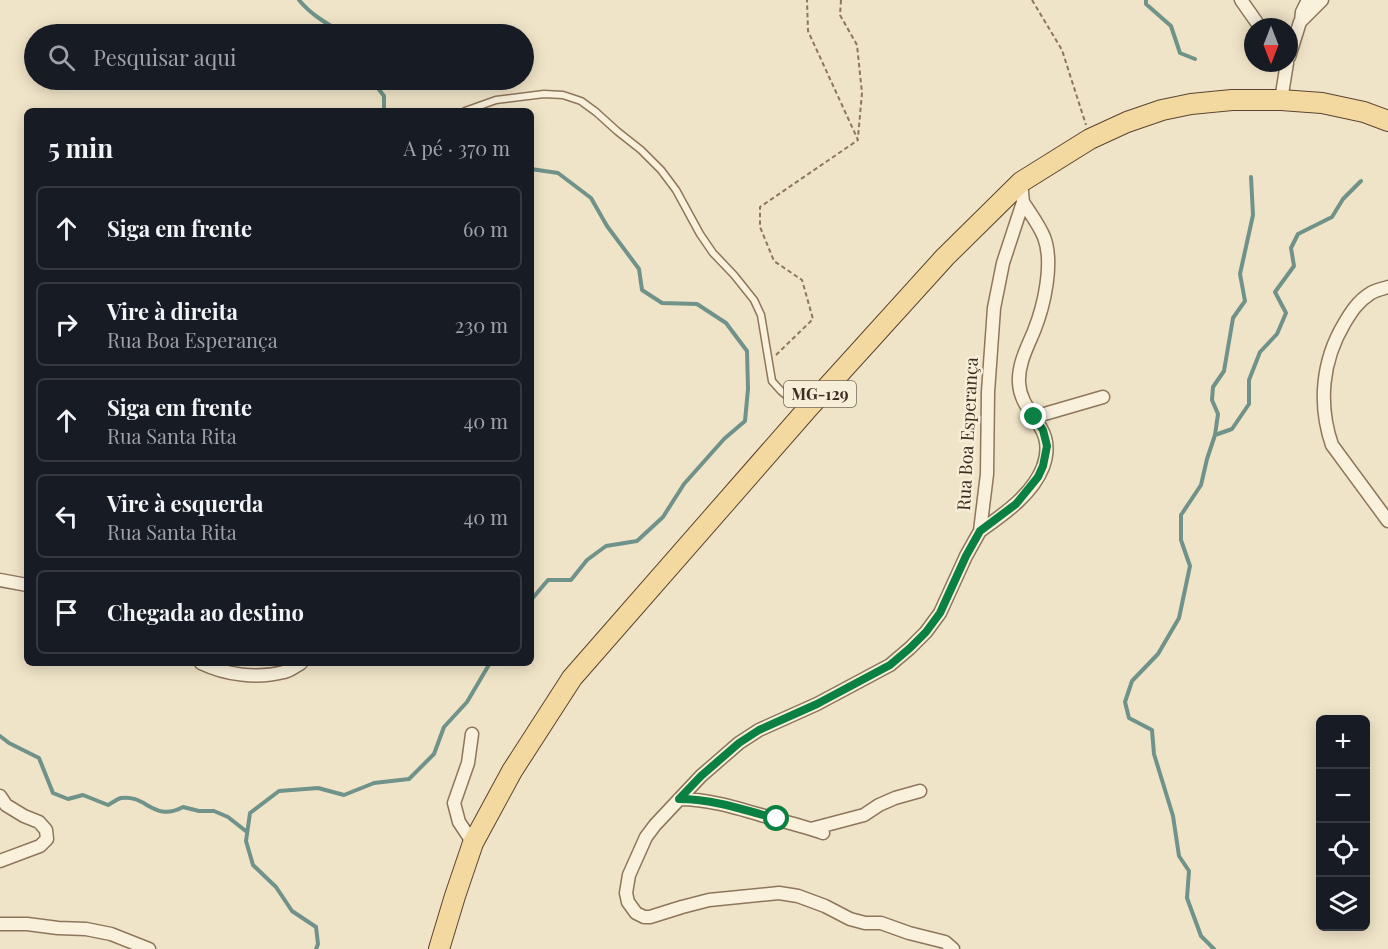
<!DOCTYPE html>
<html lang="pt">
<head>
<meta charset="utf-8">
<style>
  body { margin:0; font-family:"Playfair Display",serif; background:#242831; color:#f1f3f6 }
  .controls { position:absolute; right:18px; bottom:18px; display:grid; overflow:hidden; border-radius:9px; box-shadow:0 3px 15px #0003 }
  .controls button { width:54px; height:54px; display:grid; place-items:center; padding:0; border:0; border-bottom:2px solid #363941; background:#171b24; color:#f1f3f6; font:30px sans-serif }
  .compass { position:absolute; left:1244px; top:18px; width:54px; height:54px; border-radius:50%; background:#171b24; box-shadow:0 3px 15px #0003; rotate:180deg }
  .stop { position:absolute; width:18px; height:18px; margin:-14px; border:4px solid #0b8043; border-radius:50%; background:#fff }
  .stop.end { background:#0b8043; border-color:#fff; box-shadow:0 2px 6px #0008 }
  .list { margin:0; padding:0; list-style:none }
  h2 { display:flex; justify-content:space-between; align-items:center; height:78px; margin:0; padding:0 24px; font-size:26px }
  h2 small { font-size:20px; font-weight:400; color:#9ea1a6 }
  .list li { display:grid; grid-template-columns:39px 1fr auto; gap:18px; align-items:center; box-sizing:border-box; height:84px; margin:0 12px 12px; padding:0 12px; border:2px solid #363941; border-radius:9px }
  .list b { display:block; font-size:22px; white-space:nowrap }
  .list p { margin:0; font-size:20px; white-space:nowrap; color:#9ea1a6 }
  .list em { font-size:20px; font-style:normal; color:#9ea1a6 }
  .icon { flex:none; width:33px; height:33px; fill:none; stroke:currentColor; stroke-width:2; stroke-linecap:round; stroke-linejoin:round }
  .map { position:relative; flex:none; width:1388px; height:949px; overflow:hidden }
  .search { position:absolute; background:#171b24; box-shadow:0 3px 15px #0003; left:24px; top:24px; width:510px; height:66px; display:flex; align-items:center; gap:15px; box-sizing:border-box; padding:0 21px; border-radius:33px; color:#9ea1a6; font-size:22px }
  .panel { position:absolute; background:#171b24; box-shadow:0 3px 15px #0003; left:24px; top:108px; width:510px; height:558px; border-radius:9px }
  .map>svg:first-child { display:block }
</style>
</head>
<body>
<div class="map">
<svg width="1388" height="949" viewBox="0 0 1388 949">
  <rect width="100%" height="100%" fill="#f0e4c8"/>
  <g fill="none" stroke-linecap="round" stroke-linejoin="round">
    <path stroke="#6f938a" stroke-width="4" d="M299,0c12,15 30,25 46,34
      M1146,0v4l25,22 9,27 15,6
      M374,80l3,7 7,9v14l2,1
      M531,169l27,4 33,25 16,28 32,43 3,21 20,13 35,1 29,19 21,28 1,38 -3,32 -21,18 -40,45 -21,33 -26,24 -31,5 -19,14 -16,20h-23l-17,20
      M1215,435l3,-21 -6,-14 1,-13 11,-16 9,-53 12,-17 -5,-27 13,-59 -2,-38
      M0,736l9,7 30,15 14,35 15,6 15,-4 25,10c4,-2 9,-6 13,-7 25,-4 33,25 62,9l16,4h15l14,6 19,15
      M316,949l2,-5 -2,-17 -24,-16 -16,-24 -23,-22 -7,-24 4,-28 29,-22 39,-3 26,7 30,-12 35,-4 25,-25 10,-27 23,-25 23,-39
      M1214,949l-13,-13 -14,-38 2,-27 -10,-15 -6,-40 -19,-62 -2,-24 -23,-12 -4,-16 7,-21 26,-27 21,-36 11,-52 -9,-26v-25l20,-30 6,-26 8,-24 17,-6 17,-25v-24l11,-28 17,-18 9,-21 -11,-21 19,-26 -3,-18 7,-14 34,-17 11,-18 18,-18"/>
    <g stroke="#8d765c" stroke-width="9">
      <path id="service" d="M465,111l31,-11 48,-6 19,1 18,6 15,11 21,19 24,19 20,20 15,20 24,44 13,19 21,22 20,25 7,15 11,66 9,10 12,10 13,4"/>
    </g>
    <g stroke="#8d765c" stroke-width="15">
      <path id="minor" d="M1241,0l19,27
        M1301,21l1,-9 6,-12
        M1289,57l11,-35 22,-22
        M1281,100l6,-37
        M1388,287c-6,2 -12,3 -17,6 -13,8 -20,19 -27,31 -22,37 -26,80 -12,121l56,76
        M1034,417l69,-20
        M980,531c24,-17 52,-36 63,-64 15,-42 -22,-50 -24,-84 -1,-19 8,-35 15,-52 10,-25 20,-68 10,-94 -5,-12 -14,-24 -21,-35
        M0,580l27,5
        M201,663c25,12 56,16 83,9 6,-1 12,-6 17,-9
        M472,734l-4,29 -14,40 5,19 14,21
        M0,796l6,9 18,11 15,6 7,8 1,9 -7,7 -40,15
        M679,799c28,0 55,8 82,16 21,6 42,11 62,18
        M811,829l53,-14 15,-10 16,-7 25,-7
        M0,924h27l31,4 28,1 25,5 38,15
        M953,949l-8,-7 -36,-9 -28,-10h-16l-15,-4 -25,-13 -27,-10 -19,-3 -70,7 -27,7 -32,10h-6l-8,-4 -8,-11 -2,-9 3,-18 17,-38 9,-12 46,-49 38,-33 20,-13 58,-26 73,-39 20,-17 16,-16 14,-19 26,-57 14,-25 7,-57 1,-82 6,-84 9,-45 20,-61 -2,-20"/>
    </g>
    <g stroke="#5b4430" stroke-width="22">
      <path id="primary" d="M439,949l16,-53 18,-53 39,-72 60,-93 238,-272 135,-149 76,-75 69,-43 37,-17 35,-12 29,-6 41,-4h49l41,3 42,9 24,9"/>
    </g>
    <path stroke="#8d765c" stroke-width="2" stroke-dasharray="4.5 3" stroke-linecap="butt" d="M841,0l-1,15 17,30 5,48 -4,44
      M1032,0l30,50 24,75
      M776,355l37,-36 -11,-39 -28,-19 -14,-34v-20l98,-67 -50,-109 -1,-31"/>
    <use href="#service" stroke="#faf1dc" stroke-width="6"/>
    <use href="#minor" stroke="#faf1dc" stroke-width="12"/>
    <use href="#primary" stroke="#f3d9a0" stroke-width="20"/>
  </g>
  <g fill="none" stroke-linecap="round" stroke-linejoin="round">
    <path stroke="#0b8043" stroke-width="8" d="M777,819c-32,-9 -64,-20 -98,-20l22,-23 38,-33 20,-13 58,-26 73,-39 20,-17 16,-16 14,-19 26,-57 14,-25 36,-27 22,-27 5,-11 4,-20 -4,-16 -9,-13"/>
  </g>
  <g text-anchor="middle" stroke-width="5" stroke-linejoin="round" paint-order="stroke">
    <rect fill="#f7eed8" stroke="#756857" stroke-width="1.5" x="784" y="381" width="72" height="26" rx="4.5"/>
    <g font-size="16" font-weight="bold" fill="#3d2e20">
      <text x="820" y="400">MG-129</text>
    </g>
    <g font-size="18" fill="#3d2e20" stroke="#f7eed8">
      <text transform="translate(968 434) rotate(-87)" y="6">Rua Boa Esperança</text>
    </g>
  </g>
</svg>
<div class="controls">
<button>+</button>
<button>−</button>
<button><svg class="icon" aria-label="locate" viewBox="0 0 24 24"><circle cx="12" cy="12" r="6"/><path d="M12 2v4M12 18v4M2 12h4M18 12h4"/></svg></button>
<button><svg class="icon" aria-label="layers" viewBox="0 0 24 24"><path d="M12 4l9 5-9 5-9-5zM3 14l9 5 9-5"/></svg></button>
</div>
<svg class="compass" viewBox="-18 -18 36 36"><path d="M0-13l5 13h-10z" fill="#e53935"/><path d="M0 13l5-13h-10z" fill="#9ea1a6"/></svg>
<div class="stop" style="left:777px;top:819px"></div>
<div class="stop end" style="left:1034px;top:417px"></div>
<div class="search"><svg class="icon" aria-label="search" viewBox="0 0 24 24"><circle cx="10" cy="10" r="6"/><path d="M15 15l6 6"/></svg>Pesquisar aqui</div>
<section class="panel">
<h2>5 min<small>A pé · 370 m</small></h2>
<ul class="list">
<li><svg class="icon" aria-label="ahead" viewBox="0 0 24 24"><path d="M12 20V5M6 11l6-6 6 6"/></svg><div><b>Siga em frente</b></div><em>60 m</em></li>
<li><svg class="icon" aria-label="right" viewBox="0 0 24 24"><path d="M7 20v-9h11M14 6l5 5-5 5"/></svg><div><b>Vire à direita</b><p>Rua Boa Esperança</p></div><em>230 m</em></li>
<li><svg class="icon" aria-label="ahead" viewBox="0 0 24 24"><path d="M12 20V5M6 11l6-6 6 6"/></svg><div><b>Siga em frente</b><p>Rua Santa Rita</p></div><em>40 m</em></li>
<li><svg class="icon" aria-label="left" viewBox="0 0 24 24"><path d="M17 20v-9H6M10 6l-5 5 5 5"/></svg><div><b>Vire à esquerda</b><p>Rua Santa Rita</p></div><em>40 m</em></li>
<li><svg class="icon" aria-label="arrive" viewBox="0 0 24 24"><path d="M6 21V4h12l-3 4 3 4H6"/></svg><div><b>Chegada ao destino</b></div></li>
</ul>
</section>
</div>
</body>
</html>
